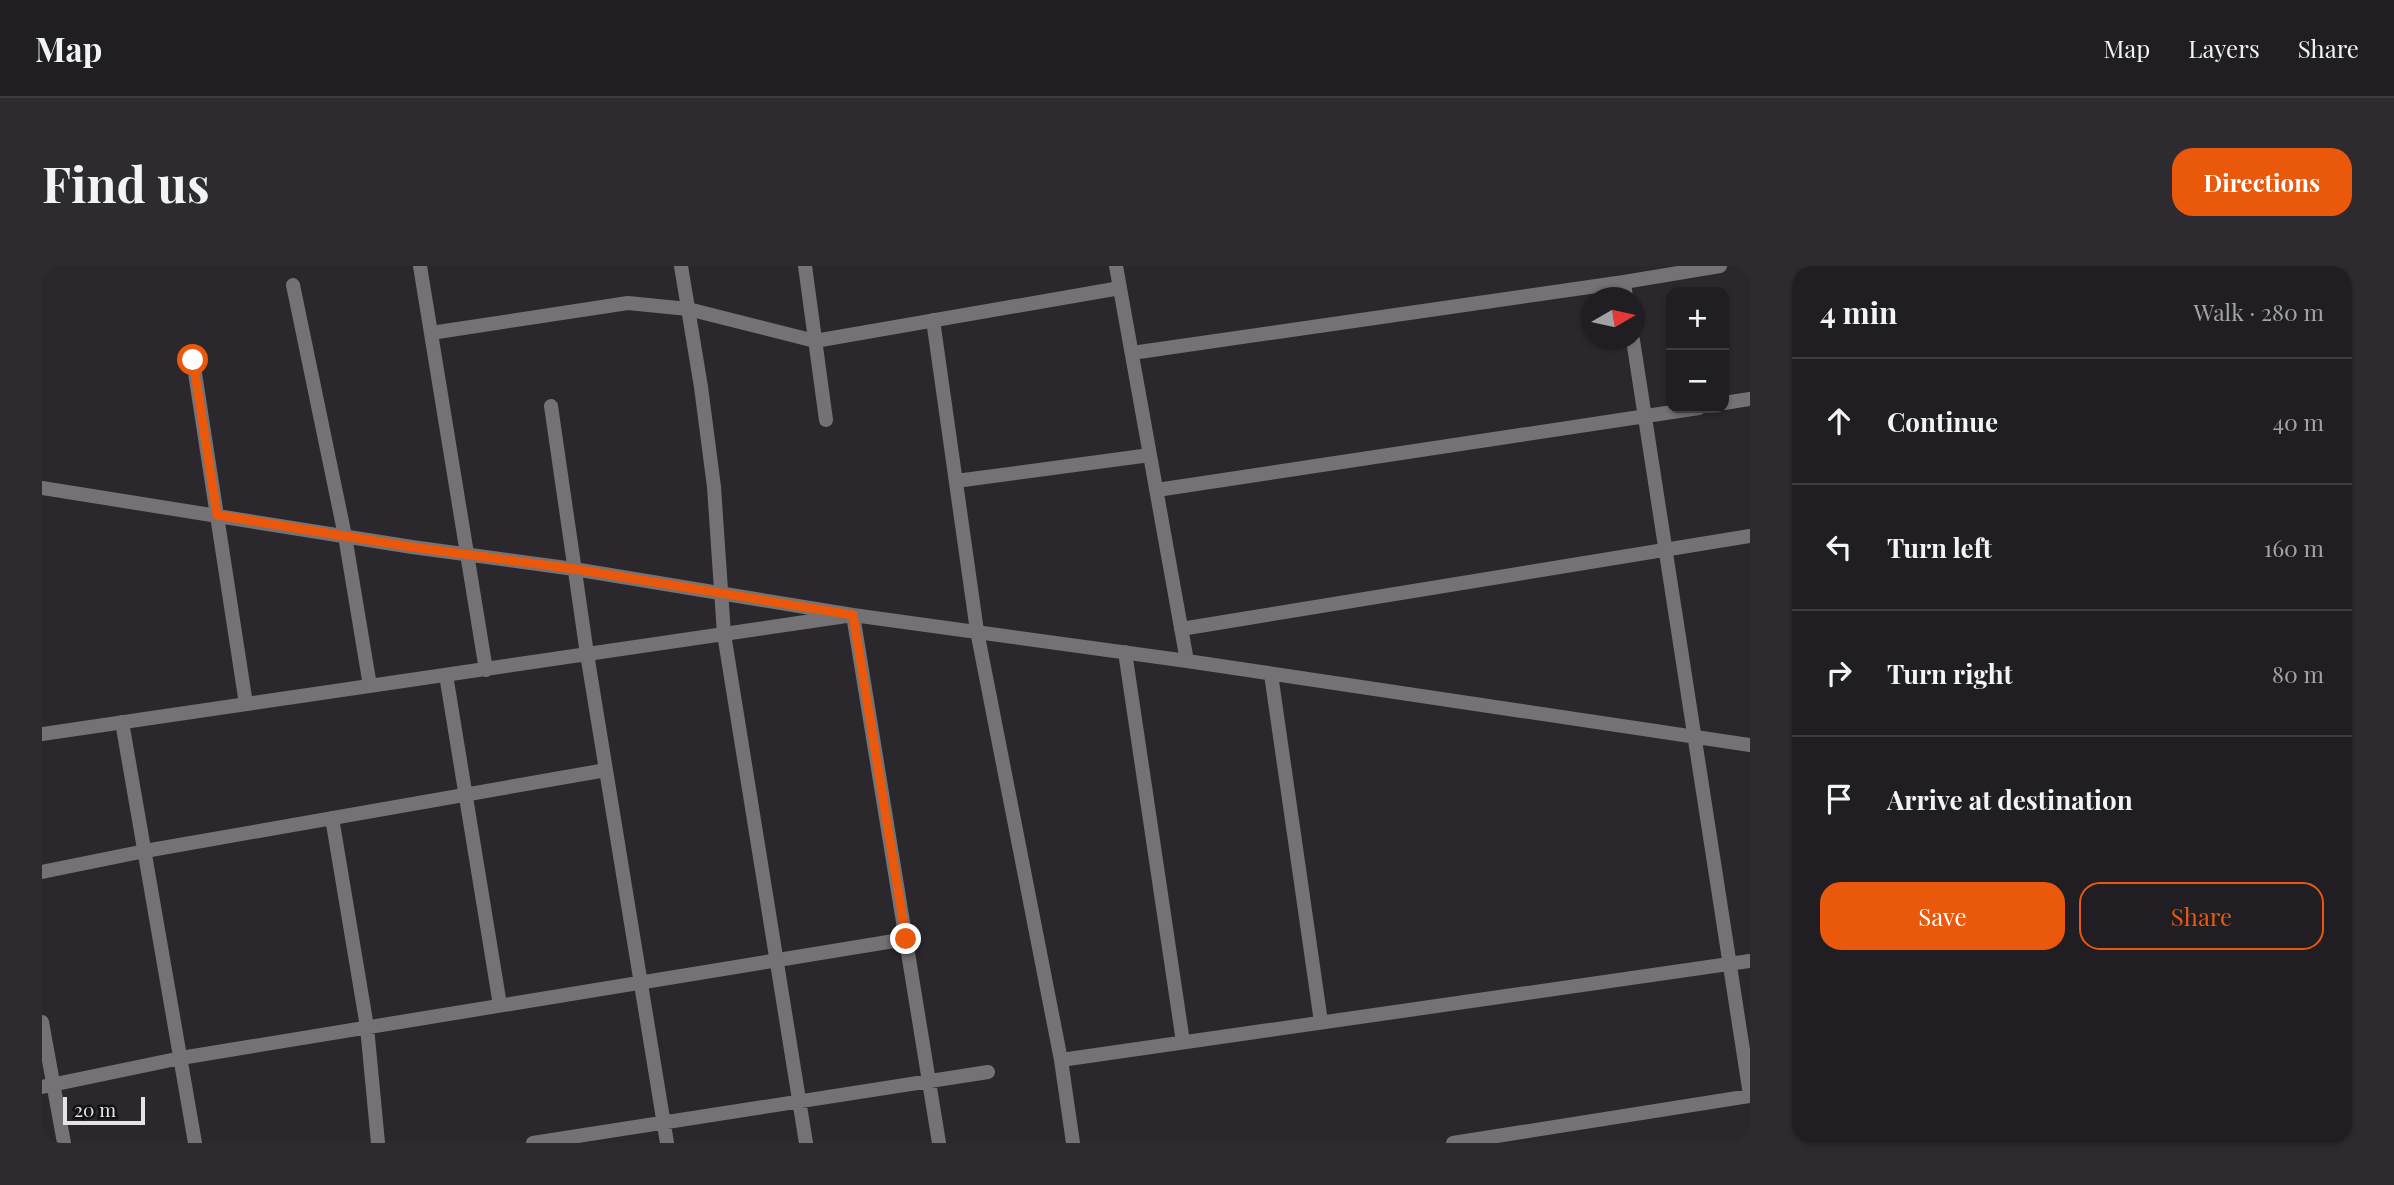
<!DOCTYPE html>
<html lang="en">
<head>
<meta charset="utf-8">
<style>
  body { margin:0; font-family:"Playfair Display",serif; background:#2d2b2f; color:#f1f3f6 }
  .controls { position:absolute; right:21px; top:21px; display:grid; overflow:hidden; border-radius:14px; box-shadow:0 2px 5px #0004 }
  .controls button { width:63px; height:63px; display:grid; place-items:center; padding:0; border:0; border-bottom:2px solid #3d3c40; background:#201e22; color:#f1f3f6; font:35px sans-serif }
  .compass { position:absolute; left:1540px; top:21px; width:63px; height:63px; border-radius:50%; background:#201e22; box-shadow:0 2px 5px #0004; rotate:81deg }
  .scale { position:absolute; left:21px; bottom:18px; width:82px; box-sizing:border-box; padding-left:7px; border:4px solid #e5e3e6; border-top:0; font-size:19px; line-height:24px; white-space:nowrap; color:#e5e3e6; -webkit-text-stroke:5px #121114; paint-order:stroke }
  .stop { position:absolute; width:21px; height:21px; margin:-16px; border:5px solid #ea580c; border-radius:50%; background:#fff }
  .stop.end { background:#ea580c; border-color:#fff; box-shadow:0 2px 7px #0008 }
  .list { margin:0; padding:0; list-style:none }
  h2 { display:flex; justify-content:space-between; align-items:center; height:91px; margin:0; padding:0 28px; font-size:30px }
  h2 small { font-size:23px; font-weight:400; color:#a2a2a5 }
  .list li { display:grid; grid-template-columns:46px 1fr auto; gap:21px; align-items:center; box-sizing:border-box; height:126px; padding:0 28px; border-top:2px solid #3d3c40 }
  .list b { display:block; font-size:26px; white-space:nowrap }
  .list em { font-size:23px; font-style:normal; color:#a2a2a5 }
  .actions { display:flex; gap:14px; padding:21px 28px }
  .actions a { flex:1; padding:16px 0; border:2px solid #ea580c; border-radius:21px; text-align:center; font-size:24px; color:#ea580c }
  .actions .main { background:#ea580c; color:#fff }
  .icon { flex:none; width:38px; height:38px; fill:none; stroke:currentColor; stroke-width:2; stroke-linecap:round; stroke-linejoin:round }
  .map { position:relative; flex:none; width:1708px; height:877px; overflow:hidden; border-radius:21px }
  header { display:flex; align-items:center; gap:42px; box-sizing:border-box; height:98px; padding:0 35px; background:#201e22; border-bottom:2px solid #3d3c40 }
  header strong { font-size:33px }
  nav { display:flex; gap:38px; margin-inline-start:auto; font-size:24px }
  .intro { display:flex; align-items:center; justify-content:space-between; box-sizing:border-box; height:168px; padding:0 42px }
  h1 { margin:0; font-size:49px }
  .button { padding:18px 32px; border-radius:21px; background:#ea580c; color:#fff; font-size:24px; font-weight:700 }
  main { display:flex; gap:42px; padding:0 42px }
  aside { flex:1; background:#201e22; border-radius:21px; box-shadow:0 2px 5px #0004 }
  .map>svg:first-child { display:block }
</style>
</head>
<body>
<header>
<strong>Map</strong>
<nav><a>Map</a><a>Layers</a><a>Share</a></nav>
</header>
<div class="intro"><h1>Find us</h1><a class="button">Directions</a></div>
<main>
<div class="map">
<svg width="1708" height="877" viewBox="0 0 1708 877">
  <rect width="100%" height="100%" fill="#2b282d"/>
  <g fill="none" stroke-linecap="round" stroke-linejoin="round">
    <path stroke="#747275" stroke-width="14" d="M378,0l66,404
      M639,0l20,121 13,100 10,147 82,509
      M763,0l21,154
      M1074,0l71,395
      M1582,16l2,16
      M251,19l52,251 25,150
      M891,54l44,311 84,429 12,83
      M389,67l197,-30 60,6 127,32 305,-53
      M1591,74l117,755
      M1090,87l492,-71 96,-16
      M151,94l53,344
      M1682,137l26,-4
      M509,140l36,248 80,489
      M914,215l194,-26
      M0,222l370,59 162,22 279,46 334,46 563,84
      M1115,224l542,-82
      M1139,363l569,-93
      M1083,386l58,390
      M1229,408l50,348
      M404,409l54,330
      M80,456l73,421
      M0,468l811,-119 86,528
      M290,552l35,209 11,116
      M0,606l103,-21 461,-81
      M0,756l22,121
      M1019,794l689,-99
      M0,821l139,-29 725,-119
      M491,877l455,-71
      M1411,877l297,-47"/>
  </g>
  <g fill="none" stroke-linecap="round" stroke-linejoin="round">
    <path stroke="#ea580c" stroke-width="9" d="M151,94l24,155 195,32 163,22 278,46 53,324"/>
  </g>
</svg>
<div class="controls">
<button>+</button>
<button>−</button>
</div>
<svg class="compass" viewBox="-18 -18 36 36"><path d="M0-13l5 13h-10z" fill="#e53935"/><path d="M0 13l5-13h-10z" fill="#a2a2a5"/></svg>
<div class="scale">20 m</div>
<div class="stop" style="left:151px;top:94px"></div>
<div class="stop end" style="left:864px;top:673px"></div>
</div>
<aside>
<h2>4 min<small>Walk · 280 m</small></h2>
<ul class="list">
<li><svg class="icon" aria-label="ahead" viewBox="0 0 24 24"><path d="M12 20V5M6 11l6-6 6 6"/></svg><div><b>Continue</b></div><em>40 m</em></li>
<li><svg class="icon" aria-label="left" viewBox="0 0 24 24"><path d="M17 20v-9H6M10 6l-5 5 5 5"/></svg><div><b>Turn left</b></div><em>160 m</em></li>
<li><svg class="icon" aria-label="right" viewBox="0 0 24 24"><path d="M7 20v-9h11M14 6l5 5-5 5"/></svg><div><b>Turn right</b></div><em>80 m</em></li>
<li><svg class="icon" aria-label="arrive" viewBox="0 0 24 24"><path d="M6 21V4h12l-3 4 3 4H6"/></svg><div><b>Arrive at destination</b></div></li>
</ul>
<div class="actions"><a class="main">Save</a><a>Share</a></div>
</aside>
</main>
</body>
</html>
